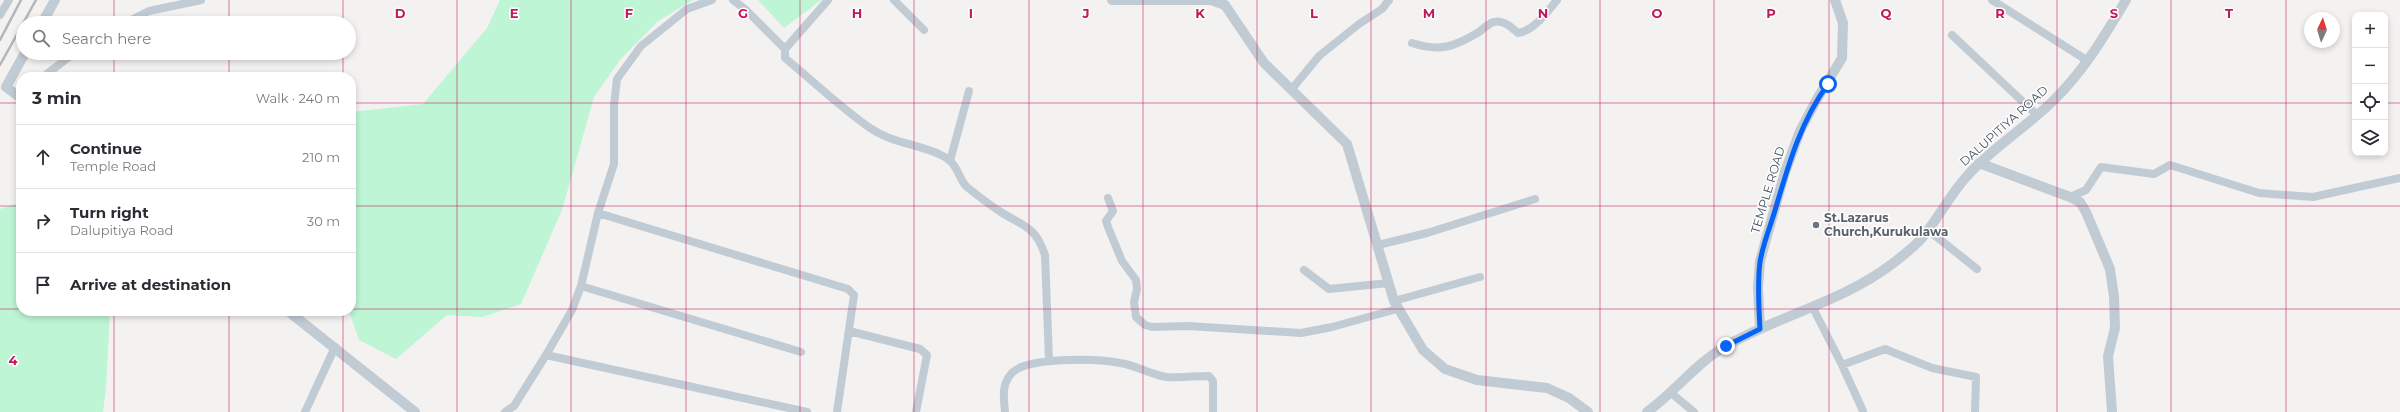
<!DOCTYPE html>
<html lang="en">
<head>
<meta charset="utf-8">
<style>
  body { margin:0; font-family:Montserrat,sans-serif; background:#f7f7f7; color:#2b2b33 }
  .controls { position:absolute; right:12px; top:12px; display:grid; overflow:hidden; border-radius:8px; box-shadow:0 2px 6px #0003 }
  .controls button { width:36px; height:36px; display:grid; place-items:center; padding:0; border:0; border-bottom:1px solid #e1e1e2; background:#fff; color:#2b2b33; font:20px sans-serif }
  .compass { position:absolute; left:2304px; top:12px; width:36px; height:36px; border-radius:50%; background:#fff; box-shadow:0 2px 6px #0003; rotate:4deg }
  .stop { position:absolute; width:12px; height:12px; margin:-9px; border:3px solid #0663fa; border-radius:50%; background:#fff }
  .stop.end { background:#0663fa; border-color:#fff; box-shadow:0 1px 4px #0008 }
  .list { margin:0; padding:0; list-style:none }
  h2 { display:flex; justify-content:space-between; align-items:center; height:52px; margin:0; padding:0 16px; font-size:17px }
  h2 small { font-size:13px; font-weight:400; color:#7c7c81 }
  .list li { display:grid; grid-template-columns:26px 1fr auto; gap:12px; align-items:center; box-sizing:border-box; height:64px; padding:0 16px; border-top:1px solid #e1e1e2 }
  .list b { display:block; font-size:15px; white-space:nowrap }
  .list p { margin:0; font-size:13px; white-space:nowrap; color:#7c7c81 }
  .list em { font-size:13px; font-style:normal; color:#7c7c81 }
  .icon { flex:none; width:22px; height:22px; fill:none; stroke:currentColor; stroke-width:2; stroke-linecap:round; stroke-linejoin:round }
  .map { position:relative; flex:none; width:2400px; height:412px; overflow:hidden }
  .search { position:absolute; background:#fff; box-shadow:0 2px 6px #0003; left:16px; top:16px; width:340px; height:44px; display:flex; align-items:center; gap:10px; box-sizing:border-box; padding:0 14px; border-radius:22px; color:#7c7c81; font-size:15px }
  .panel { position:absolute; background:#fff; box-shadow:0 2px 6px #0003; left:16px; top:72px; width:340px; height:244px; border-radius:16px }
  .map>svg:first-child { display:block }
</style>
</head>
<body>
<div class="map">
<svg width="2400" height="412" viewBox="0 0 2400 412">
  <rect width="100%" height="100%" fill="#f4f1f1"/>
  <path fill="#bdf5d5" d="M500,0h193l-35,21 -38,39 -26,37 -32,113 -41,94 -39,13 -35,-2 -51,44 -37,-19 -10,-29h2v-199l72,-8 64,-76z
    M758,0h63l-37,28z
    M21,202v109h89l-4,77 -3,24h-103v-203z"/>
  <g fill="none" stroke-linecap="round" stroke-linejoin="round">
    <path stroke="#c1cbd4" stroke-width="8" d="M733,0l13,10 39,39
      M828,0l-43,49v9c28,23 55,49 85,70 22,15 48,16 71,27 19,9 16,23 26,32 11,9 24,19 37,27 22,13 32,14 41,41l4,106
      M894,0l30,30
      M1992,0l96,61
      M0,15l9,-15
      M125,23l24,-12 52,-11
      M1952,35l85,80
      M1412,43c28,9 42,4 67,-11 4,-3 10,-9 15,-10 9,-3 18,6 24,11 16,-2 30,-22 39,-33
      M43,77l31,-24
      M1291,90l28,-34 40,-32 23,-15 7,-9
      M950,161l19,-70
      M2070,197l16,-7 15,-23 53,7 16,-9 89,28 54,4 87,-19
      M1108,198l5,13 -7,10 2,6 14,34 14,19 1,9 -3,13 2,15 9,8 7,2 36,-1 113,7 31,-6 65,-18
      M598,213l250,76 6,6 -17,117
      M1928,230l49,39
      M1378,245l49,-12 108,-34
      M1304,270l25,19 60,-6
      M581,286l220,66
      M1394,301l86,-24
      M1813,308l29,57 43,-16 47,19 44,9 -1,35
      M849,331l71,18 7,6 -11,57
      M546,355l261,57
      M1842,365l21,46
      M1670,392l24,20
      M305,412l30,-65
      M505,412l9,-6 32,-51 26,-45 9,-24 17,-73 16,-49v-59l3,-26 24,-33 46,-37 25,-9
      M1005,412c-1,-14 -4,-26 6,-38 14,-18 87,-15 109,-11 16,2 31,12 47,14 14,1 29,-1 42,-1l4,5v31"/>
    <path stroke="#c1cbd4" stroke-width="10" d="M1112,0h99l14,5 39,58 83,81 47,157 29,49 22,19 32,11 70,8 22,10 19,14
      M42,23l13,-23
      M21,98l-15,-11 19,-34
      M1979,163l91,34 10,5 6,10 24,57 4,28 1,31 -7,28 4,56
      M288,311l127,101
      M1760,329l-2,-41 2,-27 25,-89 15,-41 17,-32 25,-41 1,-35 -8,-23
      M1647,412c28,-20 49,-49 79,-66 54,-31 116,-44 166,-82 9,-7 21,-16 29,-25 17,-20 28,-43 46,-63 25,-28 58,-48 85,-74 31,-30 52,-65 74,-102"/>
    <path stroke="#b3b6bc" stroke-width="2.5" d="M0,40l21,-40
      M0,65l36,-65"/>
  </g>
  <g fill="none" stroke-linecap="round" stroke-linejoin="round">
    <path stroke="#0663fa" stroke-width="5" d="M1726,346l34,-17c-1,-22 -3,-44 0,-67 3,-19 11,-37 16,-55 13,-44 25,-86 52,-123"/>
  </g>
  <path fill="none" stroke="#c2185b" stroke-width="1" stroke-opacity="0.55" d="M114,0v23M229,0v23M343,0v23M457,0v412M571,0v412M686,0v412M800,0v412M914,0v412M1029,0v412M1143,0v412M1257,0v412M1371,0v412M1486,0v412M1600,0v412M1714,0v412M1829,0v412M1943,0v412M2057,0v412M2171,0v412M2286,0v412M114,53v24M229,53v24M343,53v24M0,103h21M351,103h2004M2385,103h15M0,206h21M351,206h2049M0,309h21M351,309h2049M114,311v101M229,311v101M343,311v101"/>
  <circle fill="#6b7280" stroke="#fff" stroke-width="1.5" cx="1816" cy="225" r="4"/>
  <g text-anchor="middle" stroke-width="3" stroke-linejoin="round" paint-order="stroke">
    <g font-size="12" fill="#475361" stroke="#fff">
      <text transform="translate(2004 126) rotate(-42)" y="4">DALUPITIYA ROAD</text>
      <text transform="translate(1768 190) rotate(-73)" y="4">TEMPLE ROAD</text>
    </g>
    <g font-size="12" font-weight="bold" fill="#5b616d" stroke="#fff" text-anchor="start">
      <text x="1824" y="222">St.Lazarus<tspan x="1824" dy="14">Church,Kurukulawa</tspan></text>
    </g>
  </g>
  <g font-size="13" text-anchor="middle" font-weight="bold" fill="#c2185b" stroke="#fff" stroke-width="3" stroke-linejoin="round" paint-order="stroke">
    <text x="400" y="18">D</text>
    <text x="514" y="18">E</text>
    <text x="629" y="18">F</text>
    <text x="743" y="18">G</text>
    <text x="857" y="18">H</text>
    <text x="971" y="18">I</text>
    <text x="1086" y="18">J</text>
    <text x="1200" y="18">K</text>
    <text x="1314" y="18">L</text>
    <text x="1429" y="18">M</text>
    <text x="1543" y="18">N</text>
    <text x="1657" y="18">O</text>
    <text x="1771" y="18">P</text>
    <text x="1886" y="18">Q</text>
    <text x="2000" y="18">R</text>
    <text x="2114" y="18">S</text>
    <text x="2229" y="18">T</text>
    <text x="13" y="365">4</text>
  </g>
</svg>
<div class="controls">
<button>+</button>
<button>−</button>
<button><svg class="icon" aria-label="locate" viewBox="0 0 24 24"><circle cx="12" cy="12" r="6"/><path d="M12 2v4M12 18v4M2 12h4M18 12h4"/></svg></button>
<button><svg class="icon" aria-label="layers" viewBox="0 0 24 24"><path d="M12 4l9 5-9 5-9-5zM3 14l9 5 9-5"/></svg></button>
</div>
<svg class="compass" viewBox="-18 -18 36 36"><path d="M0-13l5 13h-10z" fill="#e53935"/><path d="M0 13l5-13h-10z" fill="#7c7c81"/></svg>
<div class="stop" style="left:1828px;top:84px"></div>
<div class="stop end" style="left:1726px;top:346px"></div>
<div class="search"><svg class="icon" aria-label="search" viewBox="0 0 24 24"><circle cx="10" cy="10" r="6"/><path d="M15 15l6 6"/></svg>Search here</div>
<section class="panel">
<h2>3 min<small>Walk · 240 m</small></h2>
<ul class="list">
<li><svg class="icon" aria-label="ahead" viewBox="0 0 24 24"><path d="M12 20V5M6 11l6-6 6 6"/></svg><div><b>Continue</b><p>Temple Road</p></div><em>210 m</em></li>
<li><svg class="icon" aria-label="right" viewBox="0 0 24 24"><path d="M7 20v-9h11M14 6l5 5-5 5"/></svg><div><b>Turn right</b><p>Dalupitiya Road</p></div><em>30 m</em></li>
<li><svg class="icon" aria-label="arrive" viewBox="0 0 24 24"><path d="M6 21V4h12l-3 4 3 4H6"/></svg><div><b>Arrive at destination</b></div></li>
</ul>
</section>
</div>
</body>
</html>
